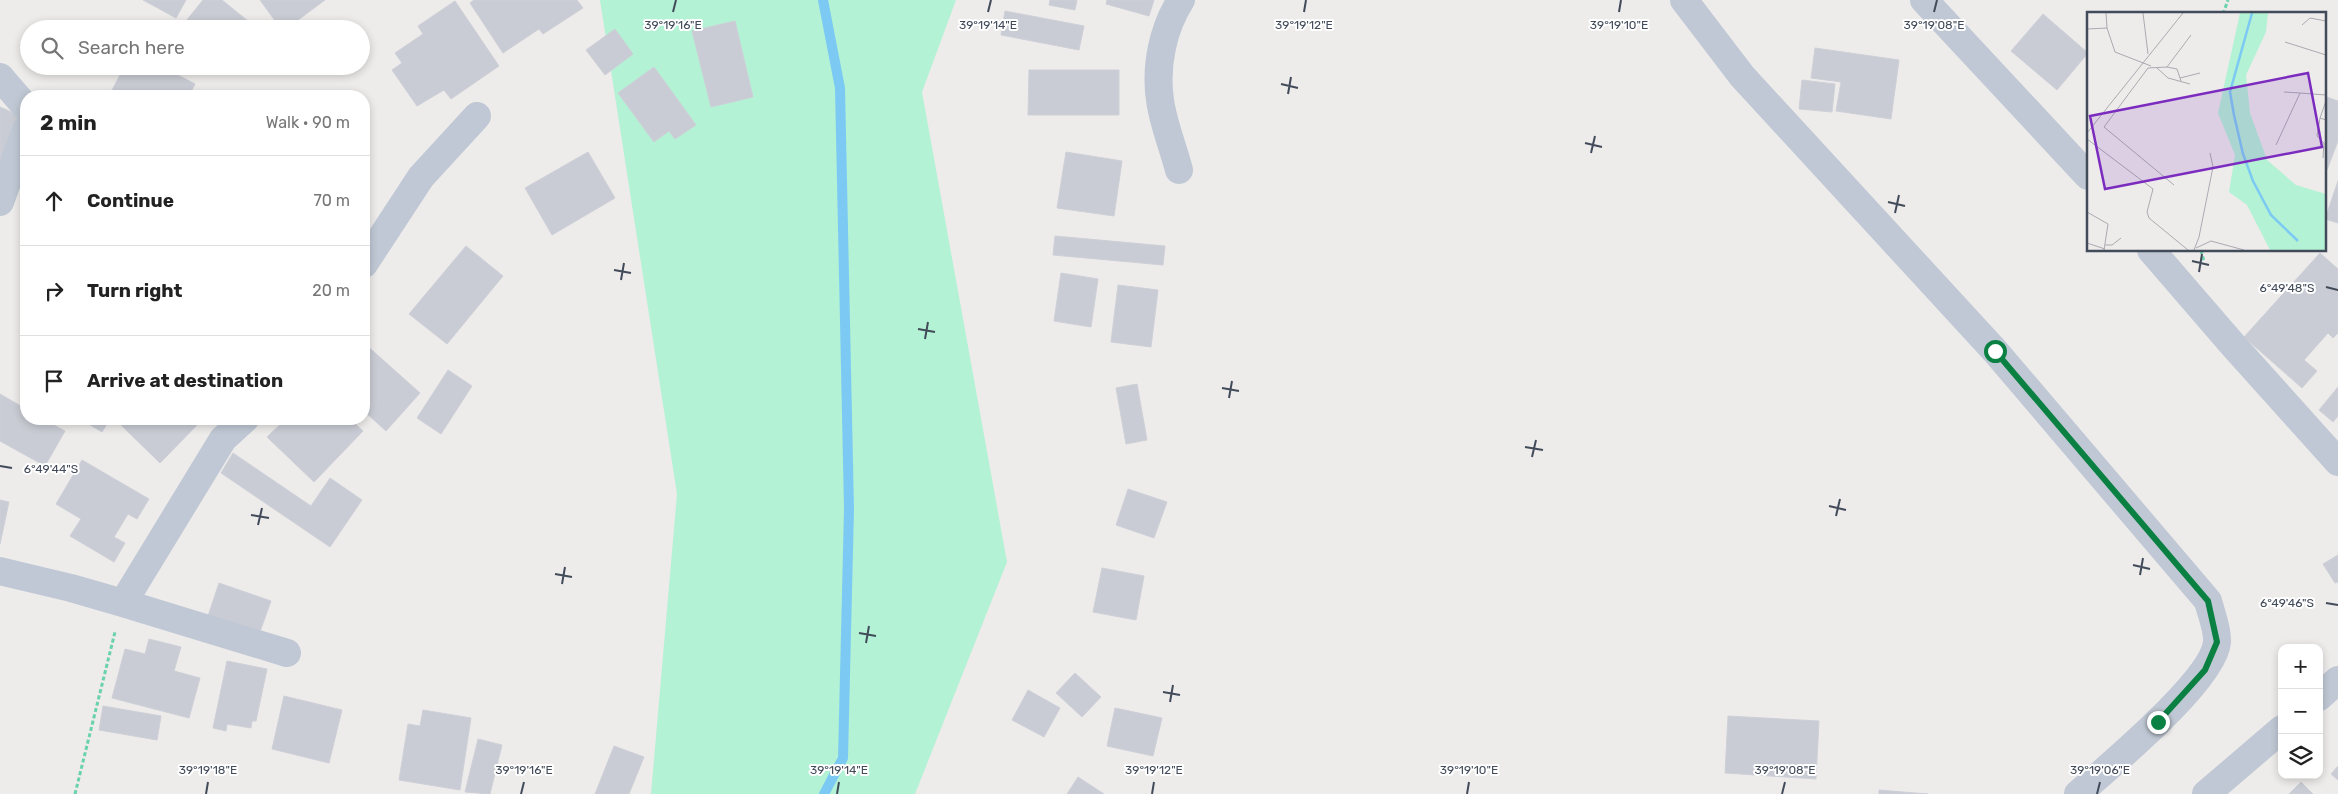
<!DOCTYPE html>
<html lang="en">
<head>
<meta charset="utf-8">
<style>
  body { margin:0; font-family:Rubik,sans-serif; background:#f2f2f2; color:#222 }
  .controls { position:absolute; right:15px; bottom:15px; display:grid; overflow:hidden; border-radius:10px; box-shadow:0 2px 8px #0003 }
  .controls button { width:45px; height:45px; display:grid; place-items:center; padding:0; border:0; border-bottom:1px solid #e0e0e0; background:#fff; color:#222; font:25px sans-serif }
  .stop { position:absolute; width:15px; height:15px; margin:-11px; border:4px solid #0b8043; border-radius:50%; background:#fff }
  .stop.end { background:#0b8043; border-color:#fff; box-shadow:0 1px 5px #0008 }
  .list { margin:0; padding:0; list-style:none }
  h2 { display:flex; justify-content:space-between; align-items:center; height:65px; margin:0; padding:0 20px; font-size:21px }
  h2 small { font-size:16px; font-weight:400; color:#767676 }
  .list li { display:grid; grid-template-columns:32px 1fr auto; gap:15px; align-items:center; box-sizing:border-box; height:90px; padding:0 20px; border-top:1px solid #e0e0e0 }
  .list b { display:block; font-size:19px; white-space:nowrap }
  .list em { font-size:16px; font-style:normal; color:#767676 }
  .icon { flex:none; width:28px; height:28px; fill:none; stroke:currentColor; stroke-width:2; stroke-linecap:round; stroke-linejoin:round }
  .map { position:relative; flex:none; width:2338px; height:794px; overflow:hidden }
  .search { position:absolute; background:#fff; box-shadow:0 2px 8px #0003; left:20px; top:20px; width:350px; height:55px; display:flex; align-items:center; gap:12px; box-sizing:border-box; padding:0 18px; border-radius:28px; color:#767676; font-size:19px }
  .panel { position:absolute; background:#fff; box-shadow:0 2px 8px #0003; left:20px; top:90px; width:350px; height:335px; border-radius:20px }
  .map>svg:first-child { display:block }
</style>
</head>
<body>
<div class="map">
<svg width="2338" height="794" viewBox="0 0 2338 794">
  <rect width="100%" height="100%" fill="#eeebeb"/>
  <path fill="#b3f2d4" d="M600,0h356l-34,92 85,470 -92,232h-264l26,-300z"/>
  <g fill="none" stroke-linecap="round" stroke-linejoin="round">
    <path stroke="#7ccaf3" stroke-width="10" d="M823,0l17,88 9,421 -6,249 -19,36"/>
  </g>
  <path fill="#c9ccd4" stroke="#ced0d8" d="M143,0h43l-10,18z
    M203,0h19l36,29h-63l-9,-8z
    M260,0h65l-39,29h-5z
    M474,0h103l6,8 -40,26 -4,-5 -36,24 -33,-50z
    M1050,0h27l-2,10 -26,-5z
    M1107,0h47l-5,16 -43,-12z
    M455,1l44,65 -48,33 -7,-9 -27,16 -25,-36 10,-7 -7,-10 28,-19 -5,-8z
    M1005,11l79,15 -5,24 -78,-15z
    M2043,14l45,39 -31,37 -46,-39z
    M735,21l18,76 -42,10 -19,-76z
    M615,29l18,25 -28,21 -19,-25z
    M1815,48l84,12 -8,59 -55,-8 5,-29 -30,-4z
    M104,66h57l34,18 -6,12h-80l11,-21z
    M654,67l42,58 -21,14 -6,-8 -15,11 -36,-49z
    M1029,70h90v45h-91z
    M1802,80l33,4 -3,28 -33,-3z
    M2324,96l14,5v40l-11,29 -3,-1z
    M0,107l25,11 -25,56z
    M588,152l27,46 -63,37 -27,-47z
    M1066,152l56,9 -8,55 -57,-8z
    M2338,181v42l-13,-4z
    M1055,236l110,10 -2,19 -110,-10z
    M466,246l37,30 -56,68 -38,-30z
    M2320,253l18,16v64l-5,5 -5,-5 -24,27 13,11 -15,17 -58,-51z
    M1061,273l37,6 -7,48 -37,-6z
    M1118,285l40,5 -7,57 -40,-5z
    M364,343l56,50 -34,38 -22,-20z
    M448,370l24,16 -31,48 -24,-16z
    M1137,384l10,56 -21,4 -10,-56z
    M2338,387v29l-5,6 -14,-12z
    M0,394l26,15v10h17l22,12 -20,35 -45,-25z
    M80,419h30l-8,13z
    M128,419h75l-43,44 -39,-38z
    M286,419h64l13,12 -49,51 -47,-45z
    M233,453l78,53 19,-28 32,22 -32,47 -109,-74z
    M82,460l67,39 -12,20 -9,-5 -14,23 11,6 -11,19 -44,-26 11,-17 -25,-15z
    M1128,489l39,13 -13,36 -38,-13z
    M0,500l9,2 -9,42z
    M2338,555v27l-3,1 -12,-19z
    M1102,568l42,8 -8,44 -43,-8z
    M219,583l52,18 -14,39 -51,-18z
    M149,639l32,8 -7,24 26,7 -11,40 -77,-20 13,-49 20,5z
    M227,661l40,8 -11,52h-4l-1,7 -24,-4 -1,7 -13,-3z
    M1075,673l26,24 -19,20 -26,-24z
    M1028,690l32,18 -16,29 -32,-17z
    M284,696l58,14 -13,53 -57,-14z
    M103,706l58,10 -4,24 -58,-10z
    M1115,708l47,10 -9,38 -46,-10z
    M423,710l48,8 -11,72 -61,-10 9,-56 12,2z
    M1728,716l91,5 -3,58 -91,-6z
    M478,739l24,6 -12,49 -25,-2z
    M614,746l30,11 -15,37h-34z
    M2338,766v14l-7,-6z
    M1078,777l26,17h-37z
    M2301,782l12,12h-24z
    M1879,790l49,4h-49z"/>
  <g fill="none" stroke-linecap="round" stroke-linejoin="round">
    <path stroke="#69d2ad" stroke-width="3" stroke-dasharray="4 2.5" stroke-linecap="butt" d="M2223,14l5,-14
      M2201,250l3,12
      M75,794l40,-162"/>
    <path stroke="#bfc8d4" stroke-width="28" d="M1684,0l58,76 253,275 213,250c3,12 10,29 9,41 -3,38 -109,125 -139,152
      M1924,0l164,176
      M0,77l26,30
      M1179,170c-6,-23 -16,-47 -19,-70 -5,-34 3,-72 21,-100
      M0,202l26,-72
      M2151,250l82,95 105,117
      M364,264l57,-87 56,-61
      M0,571l71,17 52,15 100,-164 22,-20
      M123,603l164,50"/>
    <path stroke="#bfc8d4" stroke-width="28" d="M2319,697l19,-17
      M2206,794l76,-65"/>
  </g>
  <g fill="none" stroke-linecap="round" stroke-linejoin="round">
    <path stroke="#0b8043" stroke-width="6" d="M1995,351l213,250 9,41 -12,28 -47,52"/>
  </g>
  <path fill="none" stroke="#424b5a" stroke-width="2" d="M673,12l3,-12M988,12l3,-12M1304,12l2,-12M1619,12l2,-12M1934,12l3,-12M1281,84l17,4M1288,94l3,-17M1585,143l17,4M1591,153l4,-17M1888,202l17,4M1895,213l4,-18M2192,261l17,4M614,270l17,3M2199,272l3,-18M621,280l3,-17M2326,287l12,3M918,329l17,3M925,339l3,-17M1222,388l17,3M1229,398l3,-17M1525,447l18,3M1532,457l4,-17M0,466l12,2M1829,506l17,4M251,515l18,3M1836,516l4,-17M258,525l4,-17M2133,565l17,4M555,574l17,3M2140,575l3,-17M562,584l3,-17M2326,603l12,2M859,633l17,3M866,643l3,-17M1163,692l17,3M1170,702l3,-17M206,794l2,-12M521,794l3,-12M837,794l2,-12M1152,794l2,-12M1467,794l2,-12M1782,794l3,-12M2097,794l3,-12"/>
  <g transform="translate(2087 12)">
    <rect width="239" height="239" fill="#eeebeb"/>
    <path d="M153,1h28l-2,19 -20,43 4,38 17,47 29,25 30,9v56h-56l-23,-45 -18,-13 6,-37 -17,-42z" fill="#b3f2d4"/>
    <path fill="none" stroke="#7ccaf3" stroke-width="2.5" d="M165,1l-22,79 4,23 9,39 10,27 18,34 27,26"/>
    <path fill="none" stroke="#a9abb1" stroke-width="1" d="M56,1l5,41M215,13l8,-7 16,3M20,16l8,24 36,14M0,17l20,-1 -1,-15M198,30l41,13M80,55l10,2 4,12M70,56l11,10 22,6M93,66l20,-5M197,80l16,1M239,89l-6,17 6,2M233,106l-3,18 7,7 -1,15M0,121l96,-120M0,127l66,50 -6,23 2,6 39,32M189,133l24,-52 26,2M87,173l-70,-58 44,-59 19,-1 24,-32M0,200l21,12 -4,26M0,231l18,6M18,233h7l9,-7M109,236l15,-7 33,9M107,238l5,-13 14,-70 -3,-14"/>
    <path fill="#7b2cbf" fill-opacity="0.15" stroke="#7b2cbf" stroke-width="2.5" d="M221,61l14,74 -217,42 -15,-73z"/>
    <rect width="239" height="239" fill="none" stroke="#424b5a" stroke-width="2.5"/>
  </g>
  <g font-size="12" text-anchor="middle" fill="#424b5a" stroke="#fff" stroke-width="4" stroke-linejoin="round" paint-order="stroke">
    <text x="673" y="29">39°19'16"E</text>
    <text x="988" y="29">39°19'14"E</text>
    <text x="1304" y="29">39°19'12"E</text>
    <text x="1619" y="29">39°19'10"E</text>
    <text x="1934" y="29">39°19'08"E</text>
    <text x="2287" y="292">6°49'48"S</text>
    <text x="51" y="473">6°49'44"S</text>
    <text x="2287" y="607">6°49'46"S</text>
    <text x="208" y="774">39°19'18"E</text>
    <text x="524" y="774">39°19'16"E</text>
    <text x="839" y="774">39°19'14"E</text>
    <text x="1154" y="774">39°19'12"E</text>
    <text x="1469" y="774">39°19'10"E</text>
    <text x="1785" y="774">39°19'08"E</text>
    <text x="2100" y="774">39°19'06"E</text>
  </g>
</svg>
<div class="controls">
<button>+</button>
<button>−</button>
<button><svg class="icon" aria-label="layers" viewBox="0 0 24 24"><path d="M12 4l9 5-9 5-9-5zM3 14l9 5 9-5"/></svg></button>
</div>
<div class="stop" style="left:1995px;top:351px"></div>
<div class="stop end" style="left:2158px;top:722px"></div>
<div class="search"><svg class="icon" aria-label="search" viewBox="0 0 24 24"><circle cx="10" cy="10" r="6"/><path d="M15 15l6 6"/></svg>Search here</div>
<section class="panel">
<h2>2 min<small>Walk · 90 m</small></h2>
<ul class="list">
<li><svg class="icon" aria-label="ahead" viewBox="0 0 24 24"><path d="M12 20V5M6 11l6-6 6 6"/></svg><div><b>Continue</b></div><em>70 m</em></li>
<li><svg class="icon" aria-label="right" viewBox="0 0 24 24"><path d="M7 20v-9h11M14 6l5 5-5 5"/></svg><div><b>Turn right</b></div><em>20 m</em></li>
<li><svg class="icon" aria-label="arrive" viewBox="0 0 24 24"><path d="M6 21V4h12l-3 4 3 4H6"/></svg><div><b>Arrive at destination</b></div></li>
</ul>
</section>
</div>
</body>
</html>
